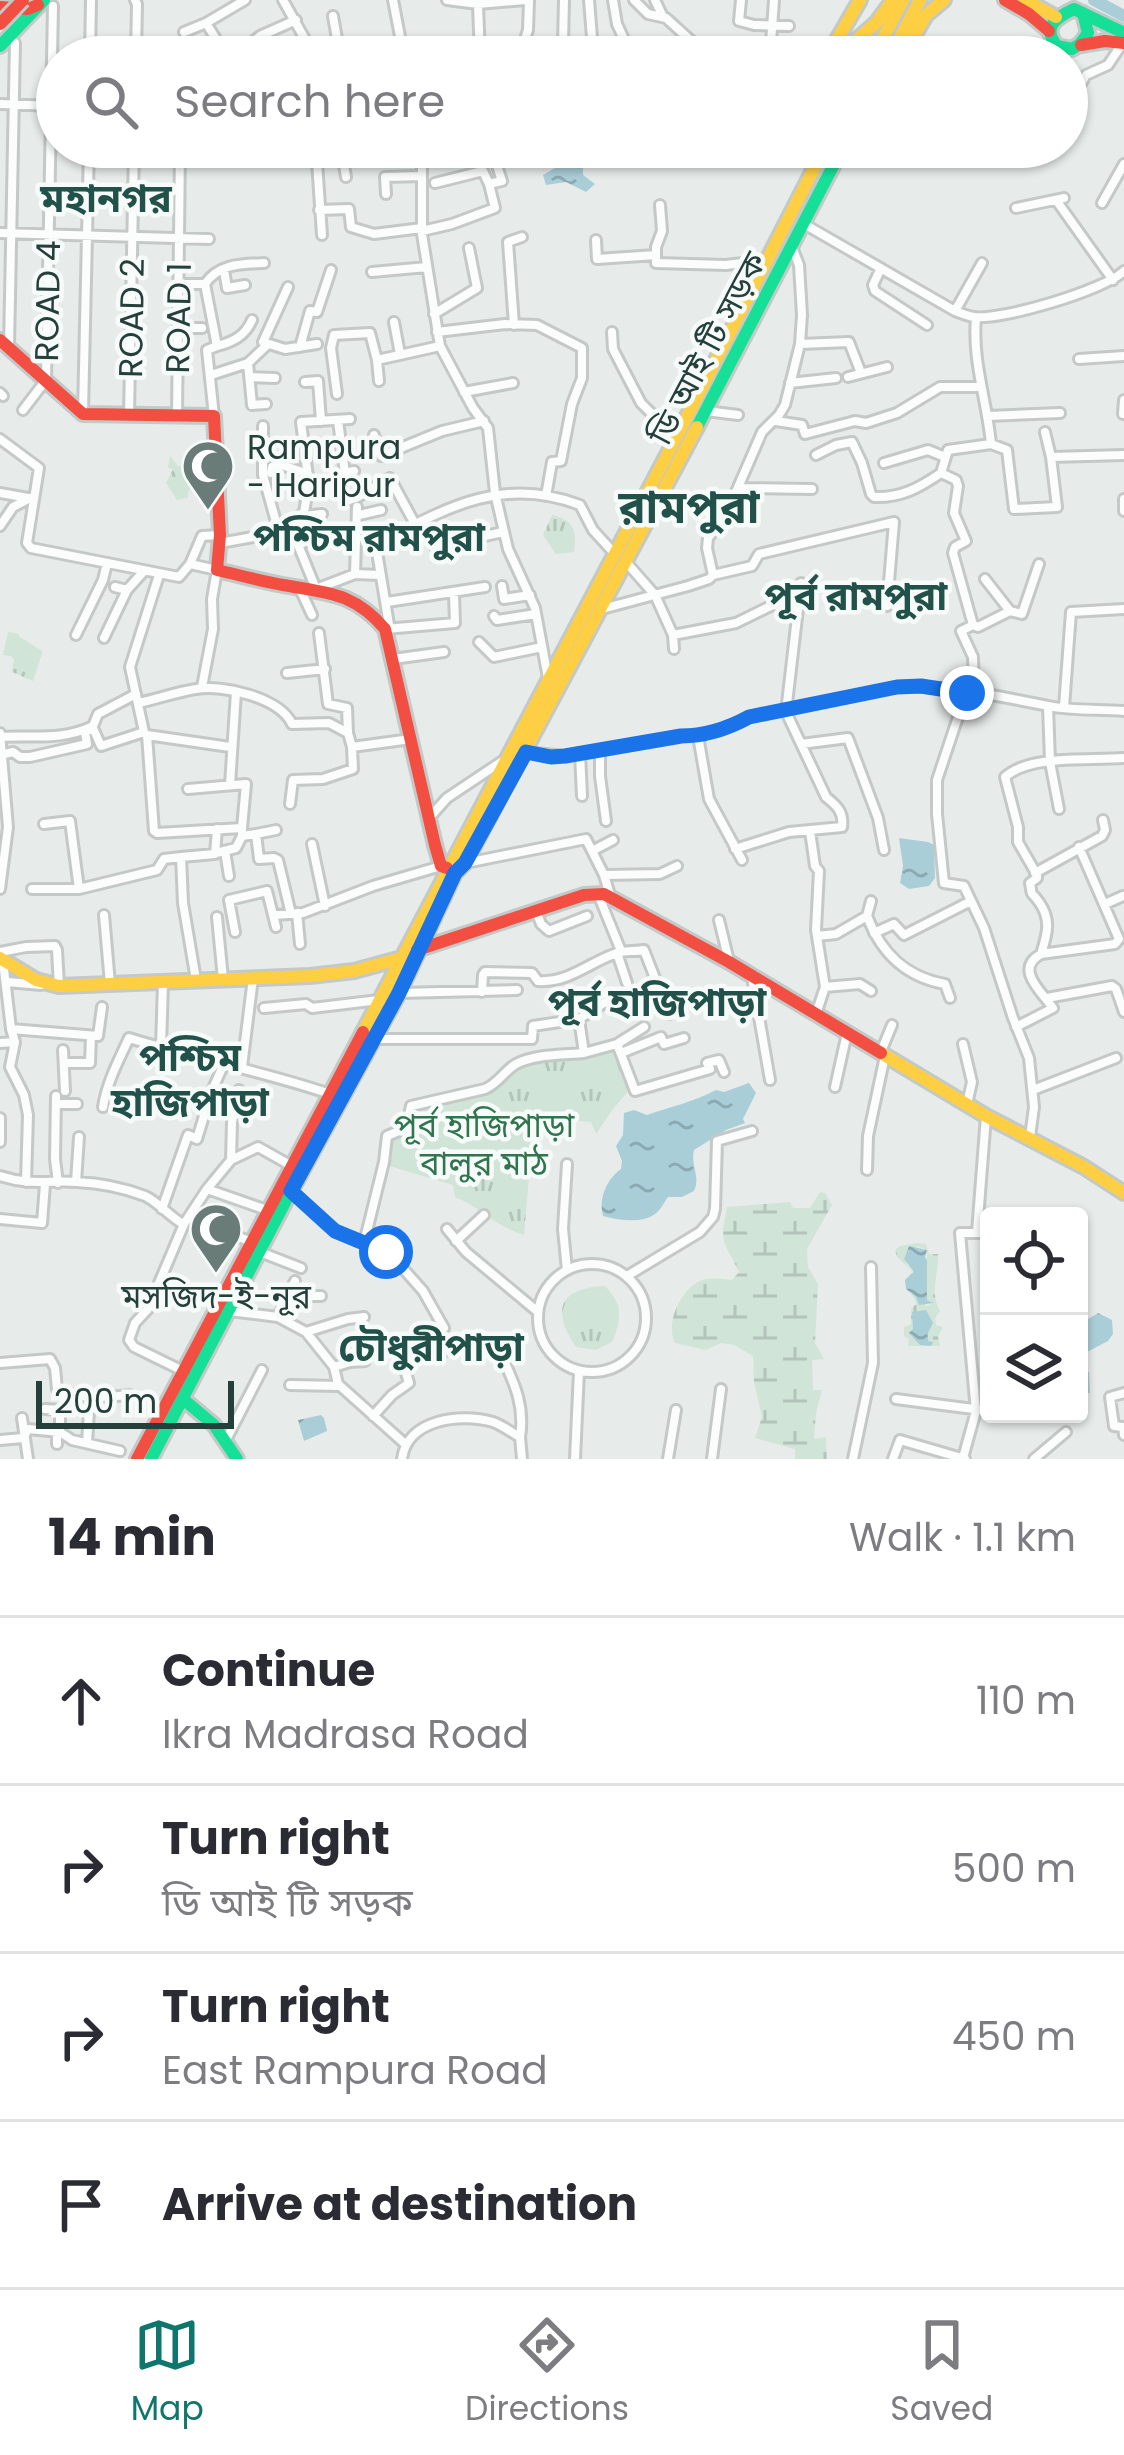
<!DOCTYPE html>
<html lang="en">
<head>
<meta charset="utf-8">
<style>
  body { margin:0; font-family:Poppins,"Noto Sans Bengali",sans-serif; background:#f2f2f3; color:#2b2b33 }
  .controls { position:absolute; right:36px; bottom:36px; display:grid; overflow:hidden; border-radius:12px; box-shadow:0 3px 9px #0004 }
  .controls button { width:108px; height:108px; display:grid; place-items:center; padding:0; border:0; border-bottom:3px solid #e1e1e2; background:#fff; color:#2b2b33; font:60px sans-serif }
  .scale { position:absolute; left:36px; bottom:30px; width:198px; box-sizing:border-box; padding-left:12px; border:6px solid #253f3a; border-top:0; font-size:33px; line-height:42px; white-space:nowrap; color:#253f3a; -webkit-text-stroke:9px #f6faf8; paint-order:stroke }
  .stop { position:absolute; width:36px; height:36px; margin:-27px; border:9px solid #1a73e8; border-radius:50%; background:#fff }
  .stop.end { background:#1a73e8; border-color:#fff; box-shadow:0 3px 12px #0008 }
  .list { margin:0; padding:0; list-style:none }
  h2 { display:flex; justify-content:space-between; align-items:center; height:156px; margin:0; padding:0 48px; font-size:51px }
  h2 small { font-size:39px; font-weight:400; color:#7c7c81 }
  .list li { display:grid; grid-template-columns:78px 1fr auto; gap:36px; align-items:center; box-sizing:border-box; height:168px; padding:0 48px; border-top:3px solid #e1e1e2 }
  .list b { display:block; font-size:45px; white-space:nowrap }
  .list p { margin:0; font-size:39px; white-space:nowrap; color:#7c7c81 }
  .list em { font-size:39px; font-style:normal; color:#7c7c81 }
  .icon { flex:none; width:66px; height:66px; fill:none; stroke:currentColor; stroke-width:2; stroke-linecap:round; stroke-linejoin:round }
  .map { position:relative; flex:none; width:1124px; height:1459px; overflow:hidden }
  .search { position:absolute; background:#fff; box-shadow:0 3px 9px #0004; left:36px; right:36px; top:36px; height:132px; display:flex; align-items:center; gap:30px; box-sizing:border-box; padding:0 42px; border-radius:66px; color:#7c7c81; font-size:45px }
  .sheet { height:828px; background:#fff }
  nav { display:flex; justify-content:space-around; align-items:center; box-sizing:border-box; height:168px; border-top:3px solid #e1e1e2; background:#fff; font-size:33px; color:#7c7c81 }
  nav a { display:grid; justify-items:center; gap:6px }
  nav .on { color:#0f766e }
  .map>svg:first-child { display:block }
</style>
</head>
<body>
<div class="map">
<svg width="1124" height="1459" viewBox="0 0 1124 1459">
  <defs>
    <pattern id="forest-crowns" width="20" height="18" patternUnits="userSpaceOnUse" patternTransform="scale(3)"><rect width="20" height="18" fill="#d1e4d8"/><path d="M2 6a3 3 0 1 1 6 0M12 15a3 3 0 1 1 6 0" fill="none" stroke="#b3c5ba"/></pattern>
    <pattern id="wetland-marsh" width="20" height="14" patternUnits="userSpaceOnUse" patternTransform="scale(3)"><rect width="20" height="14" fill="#d1e4d8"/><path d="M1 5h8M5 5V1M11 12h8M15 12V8" fill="none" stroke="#b3c5ba"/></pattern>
    <pattern id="park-tufts" width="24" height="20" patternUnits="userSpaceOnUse" patternTransform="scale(3)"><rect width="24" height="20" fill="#d1e4d8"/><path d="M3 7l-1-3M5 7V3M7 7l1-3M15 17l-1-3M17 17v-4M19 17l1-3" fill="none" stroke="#b3c5ba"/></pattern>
    <pattern id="water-ripples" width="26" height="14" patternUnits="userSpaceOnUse" patternTransform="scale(3)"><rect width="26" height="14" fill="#aaced8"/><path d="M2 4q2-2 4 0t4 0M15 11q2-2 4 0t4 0" fill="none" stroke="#8aa9b0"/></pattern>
  </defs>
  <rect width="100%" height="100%" fill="#e7ecea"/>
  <path fill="#d5ddda" d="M741,147h53l8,14 -55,7z"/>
  <path fill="url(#forest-crowns)" d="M170,456l8,10 9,2 7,7 -7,23 -10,2 -11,-17 7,-14 -5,-2z"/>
  <path fill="url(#wetland-marsh)" fill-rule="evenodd" d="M820,1192l5,1 7,12 -25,44 1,18 10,17 -3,59 9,16 -12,1 1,30h9l-6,23 -2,26 12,-2 1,22h-32v-10l-40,-11 7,-21 -8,-35 -1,-26 -19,-11 -13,-2 -15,7 -31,-7c-10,-19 5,-53 25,-62 9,-4 22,-2 32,-1l7,-8c-15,-32 -20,-26 -12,-65l63,-5 3,6h17z
    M918,1243l8,1 3,10h9c1,20 -9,39 2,57l-5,7 1,7 7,2 -5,10 2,9h-32l1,-7 -5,-3v-9l7,-3v-15l5,-5c-1,-9 -10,-13 -11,-24l8,-8 -16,-15 -2,-7 5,-4zM917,1246l10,4v50l6,3 -6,3 -21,-18 8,-16 -8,-8z"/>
  <path fill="url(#park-tufts)" d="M552,515c22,5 25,15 22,37l-18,2 -13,-19z
    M8,632l11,2v3c10,4 15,10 24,14l-10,30 -21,-9 2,-12 -3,-4 -8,-1z
    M598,1050l24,5 9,33 -18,21 -17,25 -5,-12 -11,-1 -39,14 -12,42 -5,58c-26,-7 -44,-28 -69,-38l-2,-12 -67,-20 6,-28 14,-3 11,-30 83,-25 13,-21z
    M605,1286c18,18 17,34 7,56l-16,8 -20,-3c-25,-37 -17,-59 29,-61z"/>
  <path fill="url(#water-ripples)" d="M591,147h47l-22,16 -21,-4 -12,5v11l12,9 -9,8 -20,-10 -20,3 -3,-10z
    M899,838l29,4 6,3 1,33 -6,8 -20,3 -9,-6 3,-17z
    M749,1083l7,10 -13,26 2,4 -19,7 -32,20c-4,15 7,26 0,41l-12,6h-14c-4,5 -7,13 -13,17 -13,10 -38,6 -52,2 -5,-18 4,-37 18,-47l1,-8 -6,-15 7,-11 1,-22 10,-3 13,5c26,-9 46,-13 69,-25l8,2z
    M909,1246l18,4 -2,7 2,3v40l7,3 -15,2 -3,-8 -10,-8 -1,-9 9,-8 -10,-13z
    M926,1310l7,13 -5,10v8l5,1 -2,4 -11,-1 -11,-12 4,-4 -1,-17z
    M1098,1313l14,7 1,14 -5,7 -21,11 -4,16 6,4 1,21h-11v-77l9,3z
    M321,1415l3,3 3,13 -23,10 -6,-21z"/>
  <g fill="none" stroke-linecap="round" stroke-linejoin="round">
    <path stroke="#aaced8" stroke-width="12" d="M1094,0l30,16"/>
    <g stroke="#c4c9c7" stroke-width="14">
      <path id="street" d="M135,0l2,4 -1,53
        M283,0l32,57
        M393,0l11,57
        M447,0l31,4 47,-4
        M589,0l4,50
        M613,0l4,24 15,33
        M634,0l14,14 18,4 43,39
        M655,0l8,17
        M741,0l-2,21 15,4 35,1
        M478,5l2,52
        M333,16l7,40
        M184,32l22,-9
        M216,39l-10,-16 39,-23
        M563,44l1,-44
        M90,57l1,-57
        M238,57l1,-4 21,-17 36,-16
        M364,57l37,-9
        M519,57l9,-27 1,-30
        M770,57l4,-57
        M0,104l57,2
        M1067,108l19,-33 22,-10 14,-21
        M316,147l6,88
        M341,147l5,30
        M422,147v87l18,112 33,62 15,20 7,65 13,56 27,59 13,70
        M797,147l6,11 13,7
        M422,154l46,-5
        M489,184l13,-3 -11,-34
        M386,194l-1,-17 37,-1
        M1056,200l57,80
        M1102,203l22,-39
        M660,205l2,26 -6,16v16l70,2 40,-5
        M1016,208l48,-10
        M319,210l30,-1 2,18 23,7 48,-6
        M804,224l151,87c6,2 12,5 19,6 26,4 131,-27 150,-46
        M422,231l30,-7 43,-16 -6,-24 -6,-13 -48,12
        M0,233l209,6
        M596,240l1,19 59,-4
        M881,268l-8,17 2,6 52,34
        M224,270l3,18 18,-3
        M372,272l55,-5
        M179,284h26l12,62 -10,4 7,66
        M205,284c13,-20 35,-20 59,-21
        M288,287l-25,55 22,7 32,-5
        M955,311l27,-48
        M434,314l43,-26 -8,-40
        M976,318c-4,43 11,83 15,126l16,6 7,59 43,-2 -6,-50 73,-2
        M394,322l6,32
        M514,325l-6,-83 14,-5
        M178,328h24
        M437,332l68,-8 32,1 45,23v30l-10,26 -11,57 -9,1 -6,34
        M612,332l1,17 28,54 34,34
        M800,344l49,-2 12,31
        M217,346c16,-4 28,-10 35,-26
        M9,347l6,-304
        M300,347l10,-36 7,1 14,-42
        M1079,359l45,-3
        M377,360l2,21
        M248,363l4,42 14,-1
        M211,375l37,-12 19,-18
        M250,377l25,1
        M848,377l39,-10
        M305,382l13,-1 3,40
        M790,383l46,-5
        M464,392l49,-9
        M0,393l3,3
        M337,394l-6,-46 3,-13 36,-2 7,27 63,-14
        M23,410l23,-30 7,-374
        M706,411l32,4
        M83,413l6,-266
        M1123,414l1,-14
        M129,415l5,-268
        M177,416l3,-269
        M988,416l72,-3
        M338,421l7,52 9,-2
        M776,421l26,4 3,9 50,-13 11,2 31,-10 43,-26h40
        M263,426v49l15,54
        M1045,432l6,25
        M374,435l7,21 61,-25 42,-10
        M0,439l39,29 -12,75 4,5 148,29 11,-13 12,-28 18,-1
        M816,455l20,-10 16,-3 10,21 9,31 3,3c27,1 45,-9 67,-24l7,-23 43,-6
        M884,463l44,-13 17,7
        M271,473l1,-6 10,-2 26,9
        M941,473l15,7 2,6 -4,27 12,28 -11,6 -2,6 20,72
        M738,488l74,1
        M0,493l28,5
        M1124,499v12
        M349,500l7,-2 34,-20 25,46
        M359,515l22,-5
        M303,516l19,-2
        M290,525l26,64 39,-15 25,1
        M0,526l13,-19 21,-11
        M383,541c66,-35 122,-65 197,-36l13,25 21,23
        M220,543l33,-6 37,-12 14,-13 5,-27 -8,-63 49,-3
        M298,544l59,-15
        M435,547l68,-15
        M377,552l12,73 -4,4 70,-6 -1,-29
        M626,562l29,33 18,40
        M190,564l27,6 -5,29 1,30 -11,58
        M355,574l2,-67
        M713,575l-6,-27 1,-10 18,-23 36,-83 17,-17 6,-10 15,-61 2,-29 -3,-50 -7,-18
        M985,579l25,32 12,3 17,-50
        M502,586l2,13 26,-4
        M115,587l12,3
        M300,589l12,26
        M387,602l98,-15
        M602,609l86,-23 21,-7 4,-4 39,-9 7,-12 135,-32 -7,84
        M494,616l3,4 39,-6
        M319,633l9,71 19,4 1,25
        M76,635l27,-55 4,-17
        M104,638l23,-48 17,-19
        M479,642l15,15 48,-10
        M674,649l-1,-14 63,-12 45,-22 17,2
        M393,659l51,-7
        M287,673l38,-4
        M966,693l-29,87v34l7,69 20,3 20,42 29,90 16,40 5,49 -4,30
        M974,694l-1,-37 -12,-26 12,-6 5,2 32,-16
        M138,703c20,-4 38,-11 58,-14 27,-5 84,9 96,35l37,-1 19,10 4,14 59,-8
        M1048,706l2,56 9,47
        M1064,707l7,-95 53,-3
        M0,733l8,94 -8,62
        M698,736l11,63 33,61
        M0,737c34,-2 61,4 93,-11l5,-12 38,-20
        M801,744l47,-6 30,80 6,32
        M230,747l-83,-12 7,96 3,2 85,-5v8l14,-2 3,25 15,-1 4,2 13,54
        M600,750v26l6,45
        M526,752l39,4 116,-20c25,0 46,-7 68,-19l148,-30c51,-2 102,9 151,19 25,5 51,3 76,5
        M580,753l2,43
        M0,755l13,-3 7,5h10l57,-13 -2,-12 8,-4 8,18 43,-14 -14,-65 29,-92
        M230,785l6,-93
        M188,789l58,-5 -4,44
        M290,804l3,-24 30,-1 30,-10 -1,-22
        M430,817l17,-19 54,-36
        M810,831l5,35 4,5 -3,59 9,57 -9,27
        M256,834l20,-4
        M312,844l13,62
        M735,849l54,-17 53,-5c2,-15 -5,-21 -16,-30l-40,-85 15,-129
        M225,851l4,25
        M592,851l21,-11
        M216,853l20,-5 6,-12
        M466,863l120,-24 18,36 6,20
        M1035,873l67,-37 3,-6 -2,-10
        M604,875l56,-1 17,-8
        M32,889h47l-9,-68 -26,3
        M79,889l78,-19 7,-11 17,-2
        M598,894l23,57
        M1105,904l18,-8
        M536,911l5,13 8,7 38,-15
        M297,913l3,31
        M104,915l6,69
        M274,915l29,-2 70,-27 68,-20
        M867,916c14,37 38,61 78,68l5,14
        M217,917l6,62
        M719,920l10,41
        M235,932l-6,-32 38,-9 9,36
        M874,933l20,-9 10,11 65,-33
        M817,936l19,-2 31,-18 4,-15
        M0,952l26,-5 29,-1 2,4 2,36
        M617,953l10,30
        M1041,954c6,-19 11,-34 -2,-52 -10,-14 -6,-2 -9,-19l7,-5v-3l-19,-33v-15l-13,-50c26,-23 84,-16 119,-19
        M3,961l8,68 4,13 -5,25 14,28 4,20 -2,67
        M752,977l18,103
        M196,980l-13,-77 -2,-46 34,-3 2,-25
        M7,982l34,3
        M825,987l35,-3 11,7
        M482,992l1,-17 2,-3 47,1 6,8c30,2 49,-17 76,-27 10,-4 19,-2 30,-4l25,64
        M400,993l117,-3
        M1047,998l65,-12 4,3 8,23
        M264,1008l42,-4 6,4 67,-8
        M579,1019l5,34 33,-9 18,47 75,-22 -3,-6 12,-3 5,12
        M1016,1027l37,-19c-12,-17 -39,-39 -12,-54l74,-10 4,-5 -40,-92
        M11,1029l87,7 4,-29
        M376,1039h156l1,-13 46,-7 25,-16 25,-9
        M0,1043l15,-1
        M617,1044l27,-17
        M963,1044l9,38 -5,22
        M161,1048l2,-66
        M63,1050l2,41
        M621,1053l40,-16 3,7 20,-6
        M880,1054l12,-29
        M65,1063h25l1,-27
        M242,1067l11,-89
        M835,1087l12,-54
        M1033,1090l83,-32
        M56,1096l-1,63 3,24
        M56,1104h21
        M103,1107c4,-25 15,-45 26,-69 67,21 134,33 201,56
        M0,1142v-24
        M231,1160l1,-38 7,-32
        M567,1164l-4,65 4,41
        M867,1170l1,-34 17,-80
        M0,1176c31,10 48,4 77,6 22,1 47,6 68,14 12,5 24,20 38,28
        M76,1182l3,-45
        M207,1189l60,21
        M291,1191l44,40 57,25 31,35 21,37 -7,6 4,21 -39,5 7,23 -17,12 -19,21
        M162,1209l26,-74 9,4 14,-46 12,-27
        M188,1218l64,24
        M0,1219l42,4 3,-39
        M447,1229l19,23 72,60
        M977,1232l9,-116
        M456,1241l28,-26
        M364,1243l20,-81 3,-26 19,-8 5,-22 74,-17c14,-6 19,-18 31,-25 19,-10 47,-9 68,-11
        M260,1252l41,16
        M538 1318a54 54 0 1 1 108 0a54 54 0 1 1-108 0Z
        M627,1276l73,-44 13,-15 2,-8 2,-68 35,-10
        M289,1296h32
        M229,1311l49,6 28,15 28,35 4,17 66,59
        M278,1317l17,-36
        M306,1332l42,-13 16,-2
        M502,1357c13,27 23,50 18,80
        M0,1363l50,-4 5,9 2,21c22,11 48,8 73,6
        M334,1367l16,-5 15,-1
        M183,1371l-49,-24 -5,-7 6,-17 13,-14 36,-85 23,-35 24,-29 27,-13 32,18
        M290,1385l49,1
        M1124,1393l-14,4 4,29 9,1 1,8
        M896,1399l93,12
        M45,1409l15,1v22
        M22,1418l6,41
        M57,1432v12
        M227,1438l35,-68
        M0,1440l23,-2 5,-9 32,3 12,8 48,11
        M87,1443l2,-32
        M963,1458l13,-47 -16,-178h29
        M402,1459c5,-40 58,-46 91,-37 9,3 19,11 27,15l2,22
        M575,1459l4,-88
        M668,1459l8,-49
        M712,1459l9,-70
        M853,1459l20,-96 -2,-96
        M893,1459l7,-19 65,19
        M1034,1459l32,-27"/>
    </g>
    <g stroke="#c3c9c7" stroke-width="18">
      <path id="fast" d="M1083,13l5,20 -8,11 -8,5 -15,-3c-16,-19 0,-29 17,-37l50,24
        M0,46l44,-46
        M697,427l146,-280
        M183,1399l31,26 23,34
        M151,1459l140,-268 108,-198 42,-90"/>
    </g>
    <g stroke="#c3c9c7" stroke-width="18">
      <path id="slow" d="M1025,0l31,17
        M827,57l33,-57
        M837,57l39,-34 17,-23
        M873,57l30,-57
        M890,57l30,-57
        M902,57l24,-42 18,-15
        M441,903l14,-30 10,-10 232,-436
        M0,958l36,22 23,6 251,-10 44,-5 48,-13
        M363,1032l313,-594 149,-291
        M881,1053l105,63 98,51 40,26"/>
    </g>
    <g stroke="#c3c9c7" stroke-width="18">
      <path id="jam" d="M1005,0l24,14 20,17
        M0,7l28,2 10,-4
        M1081,45l24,-4 19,2
        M0,340l83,74 131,2 6,119 -3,35c22,5 44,11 66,15 44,8 71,7 102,44l50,216 6,21 6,2
        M417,950l167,-55 20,-1 125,68 152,91
        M137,1459l226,-427"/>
    </g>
    <use href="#street" stroke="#fbfcfc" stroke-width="8"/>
    <use href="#fast" stroke="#16e098" stroke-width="12"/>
    <use href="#slow" stroke="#ffcf43" stroke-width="12"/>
    <use href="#jam" stroke="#f24e42" stroke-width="12"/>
    <g stroke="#c3c9c7" stroke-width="18" stroke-linecap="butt">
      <path id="jam-bridge" d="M0,24l23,-24"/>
    </g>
    <use href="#jam-bridge" stroke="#f24e42" stroke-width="12"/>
  </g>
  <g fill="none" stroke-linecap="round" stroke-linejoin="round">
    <path stroke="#1a73e8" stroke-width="15" d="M386,1252l-51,-21 -44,-40 108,-198 56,-120 10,-10 61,-111 25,5 14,-1 116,-20c25,0 46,-7 68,-19l148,-30 24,-1 46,7"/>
  </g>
  <defs>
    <g id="mosque-pin" transform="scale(2.7)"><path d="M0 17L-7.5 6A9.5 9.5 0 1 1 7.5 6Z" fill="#697c78" stroke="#f6faf8"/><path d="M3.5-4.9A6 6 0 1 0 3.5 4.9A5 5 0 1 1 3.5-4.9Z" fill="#fff"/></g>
  </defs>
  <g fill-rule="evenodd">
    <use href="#mosque-pin" x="208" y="466"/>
    <use href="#mosque-pin" x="216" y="1229"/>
  </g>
  <g text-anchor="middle" stroke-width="9" stroke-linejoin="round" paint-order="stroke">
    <g font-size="33" fill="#253f3a" stroke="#f6faf8">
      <text transform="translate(47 301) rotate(-89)" y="12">ROAD 4</text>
      <text transform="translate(131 318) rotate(-89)" y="12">ROAD 2</text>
      <text transform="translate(178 318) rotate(-89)" y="12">ROAD 1</text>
      <text transform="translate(707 348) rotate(-62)" y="12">ডি আই টি সড়ক</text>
    </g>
    <g font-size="33" fill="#253f3a" stroke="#f6faf8" text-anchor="start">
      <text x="247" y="459">Rampura<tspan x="247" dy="38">- Haripur</tspan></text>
      <text x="216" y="1308" text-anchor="middle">মসজিদ-ই-নূর</text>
    </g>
    <g font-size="33" fill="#307550" stroke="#f6faf8">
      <text x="484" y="1137">পূর্ব হাজিপাড়া<tspan x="484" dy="38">বালুর মাঠ</tspan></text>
    </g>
    <g font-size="39" font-weight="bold" fill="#215149" stroke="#f6faf8">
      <text x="106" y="212">মহানগর</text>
      <text x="369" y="551">পশ্চিম রামপুরা</text>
      <text x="856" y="610">পূর্ব রামপুরা</text>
      <text x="657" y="1016">পূর্ব হাজিপাড়া</text>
      <text x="190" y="1071">পশ্চিম<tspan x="190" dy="45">হাজিপাড়া</tspan></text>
      <text x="431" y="1361">চৌধুরীপাড়া</text>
    </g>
    <g font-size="45" font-weight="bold" fill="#215149" stroke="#f6faf8">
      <text x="689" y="523">রামপুরা</text>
    </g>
  </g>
</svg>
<div class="controls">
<button><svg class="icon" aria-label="locate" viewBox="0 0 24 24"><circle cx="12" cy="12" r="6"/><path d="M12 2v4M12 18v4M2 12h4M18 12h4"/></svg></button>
<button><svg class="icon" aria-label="layers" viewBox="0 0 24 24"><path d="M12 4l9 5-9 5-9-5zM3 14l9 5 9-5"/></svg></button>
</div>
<div class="scale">200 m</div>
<div class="stop" style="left:386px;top:1252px"></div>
<div class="stop end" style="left:967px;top:693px"></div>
<div class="search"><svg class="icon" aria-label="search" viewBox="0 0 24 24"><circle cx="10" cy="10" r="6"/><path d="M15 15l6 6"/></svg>Search here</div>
</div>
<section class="sheet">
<h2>14 min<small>Walk · 1.1 km</small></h2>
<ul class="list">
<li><svg class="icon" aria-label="ahead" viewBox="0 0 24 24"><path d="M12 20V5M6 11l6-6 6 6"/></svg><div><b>Continue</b><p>Ikra Madrasa Road</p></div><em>110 m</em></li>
<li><svg class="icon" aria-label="right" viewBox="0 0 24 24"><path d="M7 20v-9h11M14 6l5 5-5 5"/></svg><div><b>Turn right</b><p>ডি আই টি সড়ক</p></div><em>500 m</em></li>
<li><svg class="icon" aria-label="right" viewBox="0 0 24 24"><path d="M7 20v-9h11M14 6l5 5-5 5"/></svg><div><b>Turn right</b><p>East Rampura Road</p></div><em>450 m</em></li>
<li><svg class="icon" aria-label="arrive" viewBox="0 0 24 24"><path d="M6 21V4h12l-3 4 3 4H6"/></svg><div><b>Arrive at destination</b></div></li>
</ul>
</section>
<nav>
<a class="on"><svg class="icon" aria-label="map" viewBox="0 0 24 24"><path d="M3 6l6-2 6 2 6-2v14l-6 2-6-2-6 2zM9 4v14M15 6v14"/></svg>Map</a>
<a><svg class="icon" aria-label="directions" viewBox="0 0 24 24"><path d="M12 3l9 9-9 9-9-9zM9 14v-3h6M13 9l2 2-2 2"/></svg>Directions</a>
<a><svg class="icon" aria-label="saved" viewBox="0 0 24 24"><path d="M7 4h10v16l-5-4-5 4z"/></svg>Saved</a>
</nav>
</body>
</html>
